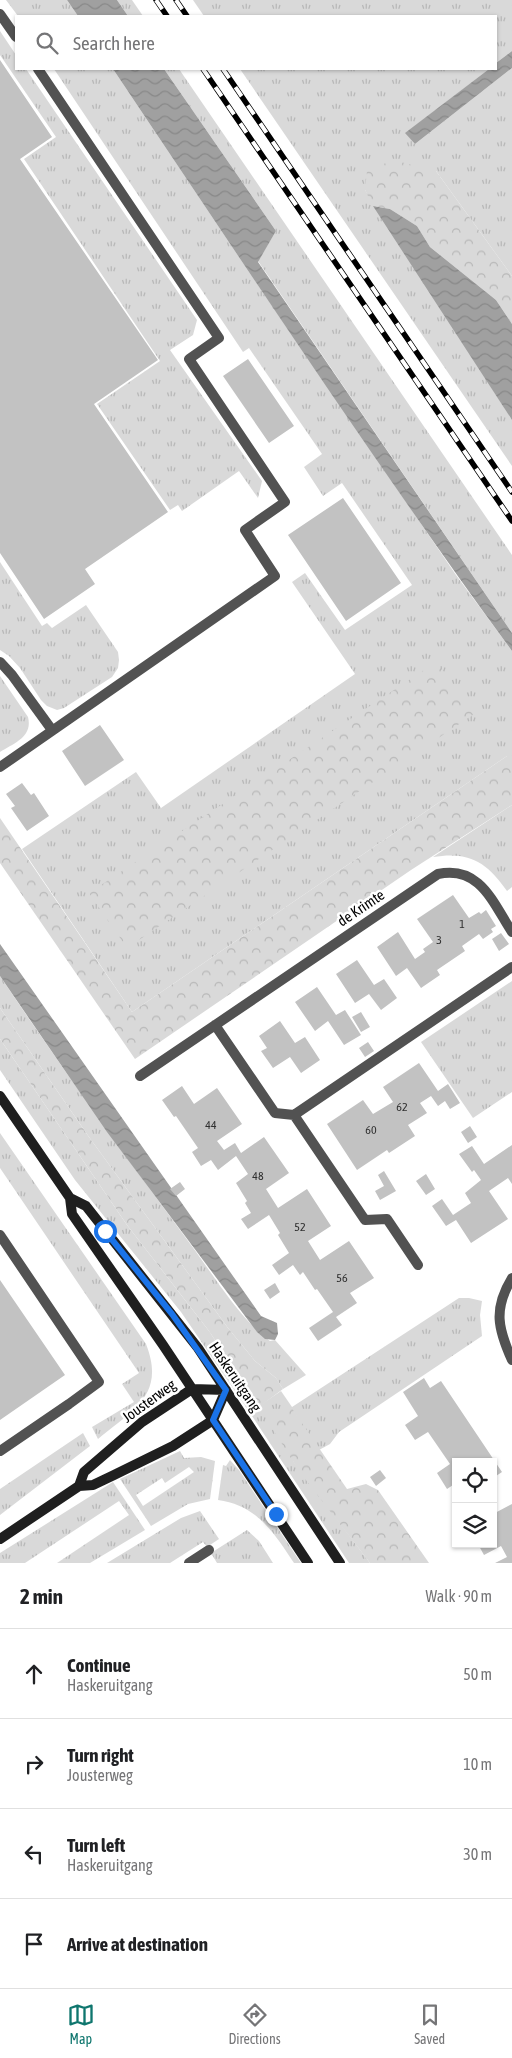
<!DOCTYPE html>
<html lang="en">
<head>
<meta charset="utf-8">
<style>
  body { margin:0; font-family:"Asap Condensed",sans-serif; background:#f2f2f2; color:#202124 }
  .controls { position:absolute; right:15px; bottom:15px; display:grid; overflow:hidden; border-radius:0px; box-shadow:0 1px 4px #0004 }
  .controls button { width:45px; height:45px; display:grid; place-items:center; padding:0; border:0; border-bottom:1px solid #e0e0e0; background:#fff; color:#202124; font:25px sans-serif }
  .stop { position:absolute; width:15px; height:15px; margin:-11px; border:4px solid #1a73e8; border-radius:50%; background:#fff }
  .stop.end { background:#1a73e8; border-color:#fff; box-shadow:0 1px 5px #0008 }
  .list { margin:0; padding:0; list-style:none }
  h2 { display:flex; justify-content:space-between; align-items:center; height:65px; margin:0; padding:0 20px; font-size:21px }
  h2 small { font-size:16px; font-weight:400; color:#757577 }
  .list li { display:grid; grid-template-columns:32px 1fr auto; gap:15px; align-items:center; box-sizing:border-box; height:90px; padding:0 20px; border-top:1px solid #e0e0e0 }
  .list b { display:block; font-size:19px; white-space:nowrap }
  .list p { margin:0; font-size:16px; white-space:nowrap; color:#757577 }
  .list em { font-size:16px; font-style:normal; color:#757577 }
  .icon { flex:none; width:28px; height:28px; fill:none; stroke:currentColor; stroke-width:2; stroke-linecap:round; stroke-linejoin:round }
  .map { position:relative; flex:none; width:512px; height:1563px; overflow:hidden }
  .search { position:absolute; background:#fff; box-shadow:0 1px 4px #0004; left:15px; right:15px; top:15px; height:55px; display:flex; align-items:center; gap:12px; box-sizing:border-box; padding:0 18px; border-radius:0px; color:#757577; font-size:19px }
  .sheet { height:425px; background:#fff }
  nav { display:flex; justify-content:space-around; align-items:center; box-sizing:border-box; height:70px; border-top:1px solid #e0e0e0; background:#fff; font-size:14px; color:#757577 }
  nav a { display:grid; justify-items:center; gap:2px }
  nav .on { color:#0f766e }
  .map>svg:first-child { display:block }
</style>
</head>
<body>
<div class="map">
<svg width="512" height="1563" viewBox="0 0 512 1563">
  <defs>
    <pattern id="grass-tufts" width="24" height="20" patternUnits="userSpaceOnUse" patternTransform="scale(1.25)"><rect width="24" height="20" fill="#d9d9d9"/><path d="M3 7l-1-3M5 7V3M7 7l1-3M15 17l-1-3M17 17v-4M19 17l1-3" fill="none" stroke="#b8b8b8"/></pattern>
    <pattern id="forest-crowns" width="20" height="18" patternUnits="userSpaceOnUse" patternTransform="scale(1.25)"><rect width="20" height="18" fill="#d9d9d9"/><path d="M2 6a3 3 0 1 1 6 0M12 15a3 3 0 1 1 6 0" fill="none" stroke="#b8b8b8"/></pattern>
    <pattern id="water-waves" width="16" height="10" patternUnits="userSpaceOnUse" patternTransform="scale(1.25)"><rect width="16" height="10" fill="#a0a0a0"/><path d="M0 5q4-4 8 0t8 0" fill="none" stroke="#888"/></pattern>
  </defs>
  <rect width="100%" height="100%" fill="#fff"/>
  <path fill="url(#grass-tufts)" fill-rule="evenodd" d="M6,0h61l11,16h-60z
    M117,0h15l11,16h-15z
    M193,0h319v51l-16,12v-47h-292z
    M0,31l16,24v14h10l171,251 -4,15 -23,15 92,131 -4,17 -19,-27 -57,40 -4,-6 -8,5 -73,-106 63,-43 -136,-202 32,-22 -56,-82z
    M512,68v208l-76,-105 -71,19 147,230v46l-272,-397h249l-83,64 9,11z
    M54,69h59l134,200 209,306 56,76v105h-5l-375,256 -110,-163 114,-77 25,36 194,-134 -63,-92 13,-9 40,57 67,-45 -70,-102 -19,13 -19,-29 18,-13 -73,-106 -6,4z
    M164,69h15l333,486v78l-254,-372 18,-30z
    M0,562l42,64 5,-3 5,5 34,-23 32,47 1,8 -1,8 -6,9 -48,31 -7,2 -10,-4 -6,-6 -21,-32 -11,-12 -9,-6z
    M0,676l28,41c5,20 -14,26 -28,35z
    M512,805v82l-5,4c-20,-29 -38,-40 -74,-34z
    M0,976c61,91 125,180 191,269 21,28 51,77 79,96l5,-1 31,35 -23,14 -7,-11 -21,-17 -27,-33 -139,-191 -89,-129z
    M512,981v111l-39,26 -52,-76z
    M0,1039l127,186 82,106 50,75 22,-15 11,16 167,-109h10l13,3 -2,14 2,21 -143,96 -9,12 -11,6 -28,-42 2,53 77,102h-21l-99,-150 -69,-101 -106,-132 -75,-110z
    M0,1133l146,211c20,51 -13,66 -48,95l-6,-12 42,-25 -12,-18 17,-11 -139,-205z
    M83,1433l7,13 -90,69v-26z
    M180,1451l4,7 17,-1 14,4 -5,38 -22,5 -37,22 -31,-47zM189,1467l5,5 -51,34 -7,-11 26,-17 3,5z
    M230,1460l9,10 62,93h-7c-20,-30 -37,-58 -76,-63l5,-35 3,1z
    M113,1482l32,48 -55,33h-33l72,-48 -10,-14 -94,62h-25v-10z
    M200,1511l19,28 -12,8 -4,-5 -33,21h-63l74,-45z
    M247,1530l12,11 14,22h-56l-6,-10z"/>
  <path fill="url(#forest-crowns)" d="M393,160l43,11 76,105v48l-16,-24 -66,-53 -13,-21 -27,-17 -17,-3 -8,-16 2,-19z
    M436,662l38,52 -347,234 -38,-55z
    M507,756h5v49l-101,65 -276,189 -135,-196v-45l132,194z
    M0,1008l89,129 139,191 27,33 21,17 7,11 -24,18 -50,-76 -82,-106 -127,-186z
    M291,1407l56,82 19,-5 12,6 51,73h-59l-71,-92 -30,-48z"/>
  <path fill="url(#water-waves)" d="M67,0h50l11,16h-50z
    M512,51v17l-97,76 -10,-11 84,-64h7v-6z
    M113,69h51l112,162 -18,31 254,371v18c-139,-190 -268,-387 -399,-582z
    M373,206l17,3 27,17 13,21 66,53 16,24v96z
    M0,944l261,372 16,7 1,11 -3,6 -10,-1 -8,-7 -150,-200 -107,-156z"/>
  <path fill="#c2c2c2" d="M0,60l52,77 -32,22 138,201 -64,44 74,108 -83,57 10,15 -51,35 -44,-66z
    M248,359l46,67 -25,17 -46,-67z
    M343,498l58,85 -55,38 -58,-86z
    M100,725l24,35 -39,26 -23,-35z
    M22,783l9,12 3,-2 15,23 -22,15 -16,-23 4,-2 -9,-12z
    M453,895l16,23 10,-6 2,2 5,-4 10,16 -5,3 2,3 -10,7 -4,-5 -17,12 3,5 -28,19 3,5 -19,13 -14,-20 -11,8 -19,-29 21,-15 17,27 10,-7 -2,-3 10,-7 -16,-23z
    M501,933l8,11 -10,7 -7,-12z
    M357,960l17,25 10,-6 13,19 -16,12 -12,-16 -14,9 -19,-29z
    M317,987l19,28 9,-5 16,25 -17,10 -16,-24 -13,10 -20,-29z
    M361,1012l9,15 -9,5 -9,-15z
    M280,1021l15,22 10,-6 15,23 -19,13 -11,-16 -17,11 -12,-17 6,-3 -8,-12z
    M368,1042l6,9 -9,6 -6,-9z
    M419,1063l19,28 10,-7 12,19 -10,6 -5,-8 -7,5 -7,-10 -11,7 7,10 -19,12 7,11 -26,17 -2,-3 -30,20 -30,-46 36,-24 10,14 20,-12 -10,-15z
    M182,1086l12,18 23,-16 25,36 -25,17 7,9 11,-7 6,10 23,-16 25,36 -23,16 12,19 29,-19 24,37 -23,15 12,19 29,-19 25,37 -24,15 7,10 -21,14 6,8 -24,16 -9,-13 24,-16 -16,-23 -2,1 -12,-18 -3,3 -7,-10 -14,10 -7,-10 17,-12 -11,-18 2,-2 -11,-18 -21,14 -7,-10 10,-6 -6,-10 2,-2 -11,-18 12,-9 -12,-18 -18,14 -7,-10 -10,6 -9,-14 6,-4 -22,-32 -2,1 -12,-17z
    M470,1126l7,11 -9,6 -7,-11z
    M512,1145v39l-4,-6 -19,13 19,28 -37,24 -15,-23 -10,6 -14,-20 10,-7 11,16 18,-12 -6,-10 16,-13 -7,-10 -2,2 -13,-18 13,-8 12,18z
    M384,1171l12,20 -16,9 -5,-9 9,-5 -6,-11z
    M426,1174l9,15 -9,6 -10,-14z
    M180,1182l5,7 -9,7 -6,-7z
    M0,1280l65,95 -65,45z
    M275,1283l5,9 -10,7 -6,-9z
    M424,1378l6,10 11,-7 61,91 -9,6v-16h-37v21l-9,6 -10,-16 13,-9 -22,-32 -13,8 -10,-15 13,-9 -15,-24z
    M380,1470l6,8 -10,8 -6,-9z
    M512,1504v59h-17l12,-6 -6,-11 -17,9 -5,-9 14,-2v-5l3,-1 -3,-7v-17z"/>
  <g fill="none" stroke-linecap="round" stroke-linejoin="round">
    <path stroke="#525252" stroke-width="10" d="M0,14l16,23
      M0,662l12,13 40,55
      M0,767l275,-191 -30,-46 40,-28 -96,-143 30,-21 -181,-269
      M0,1235l99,147 -30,22 -69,47
      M189,1563l20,-13"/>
    <path stroke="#525252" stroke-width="10" d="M215,1025l60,88 19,2 218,-148
      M140,1076l298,-202c42,-9 55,29 74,58
      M294,1115l71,105 22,-1 31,46
      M512,1278c-19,31 -14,51 0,82"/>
    <path stroke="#1f1f1f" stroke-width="10" d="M0,1096l70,102 2,16 91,131 145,218
      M70,1198l16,8 112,142 142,215
      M79,1486l5,-14 58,-50 50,-33 34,1
      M0,1539l79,-53 14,-1 21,-10 59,-29 34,-22 6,-4 13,-30"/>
    <g stroke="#000" stroke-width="5.5">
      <path id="rail" d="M156,0l11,16
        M176,0l11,16
        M203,69l309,452
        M223,69l289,423"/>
    </g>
    <use href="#rail" stroke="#fff" stroke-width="4" stroke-dasharray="11" stroke-linecap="butt"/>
  </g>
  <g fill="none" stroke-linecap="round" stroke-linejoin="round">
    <path stroke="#1a73e8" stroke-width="6" d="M105,1231l67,83 54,76 -13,30 63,94"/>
  </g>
  <g text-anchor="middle" stroke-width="5" stroke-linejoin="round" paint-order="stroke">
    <g font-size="12" fill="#303030">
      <text x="462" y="928">1</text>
      <text x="439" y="944">3</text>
      <text x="402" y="1111">62</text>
      <text x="211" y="1129">44</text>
      <text x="371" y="1134">60</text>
      <text x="258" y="1180">48</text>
      <text x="300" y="1231">52</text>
      <text x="342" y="1282">56</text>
    </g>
    <g font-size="15" fill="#000" stroke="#fff">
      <text transform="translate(361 908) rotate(-34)" y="5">de Krimte</text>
      <text transform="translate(235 1377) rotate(56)" y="5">Haskeruitgang</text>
      <text transform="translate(149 1401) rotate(-36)" y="5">Jousterweg</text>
    </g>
  </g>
</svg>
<div class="controls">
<button><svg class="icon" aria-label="locate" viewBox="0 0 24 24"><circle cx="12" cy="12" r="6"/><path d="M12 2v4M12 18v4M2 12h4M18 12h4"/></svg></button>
<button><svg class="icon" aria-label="layers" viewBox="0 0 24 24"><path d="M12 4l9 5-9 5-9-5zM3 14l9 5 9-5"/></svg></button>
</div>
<div class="stop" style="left:105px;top:1231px"></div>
<div class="stop end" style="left:276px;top:1514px"></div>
<div class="search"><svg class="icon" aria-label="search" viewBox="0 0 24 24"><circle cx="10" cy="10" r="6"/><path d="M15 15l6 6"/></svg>Search here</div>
</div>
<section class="sheet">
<h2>2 min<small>Walk · 90 m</small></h2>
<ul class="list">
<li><svg class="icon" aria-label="ahead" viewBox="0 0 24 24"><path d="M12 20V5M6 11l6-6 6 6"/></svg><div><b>Continue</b><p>Haskeruitgang</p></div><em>50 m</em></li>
<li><svg class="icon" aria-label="right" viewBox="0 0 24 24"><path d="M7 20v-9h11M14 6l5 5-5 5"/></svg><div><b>Turn right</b><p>Jousterweg</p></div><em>10 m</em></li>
<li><svg class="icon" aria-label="left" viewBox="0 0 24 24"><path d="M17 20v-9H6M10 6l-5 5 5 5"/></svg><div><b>Turn left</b><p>Haskeruitgang</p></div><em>30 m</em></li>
<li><svg class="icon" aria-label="arrive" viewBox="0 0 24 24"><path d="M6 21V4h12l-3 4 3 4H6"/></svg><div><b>Arrive at destination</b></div></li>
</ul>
</section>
<nav>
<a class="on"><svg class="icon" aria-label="map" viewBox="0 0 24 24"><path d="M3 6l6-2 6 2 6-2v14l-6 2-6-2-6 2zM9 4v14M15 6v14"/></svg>Map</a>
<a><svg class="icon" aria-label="directions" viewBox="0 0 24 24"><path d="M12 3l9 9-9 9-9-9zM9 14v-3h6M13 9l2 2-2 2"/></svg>Directions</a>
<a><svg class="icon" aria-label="saved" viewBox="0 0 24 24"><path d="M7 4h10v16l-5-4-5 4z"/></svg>Saved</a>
</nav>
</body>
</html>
